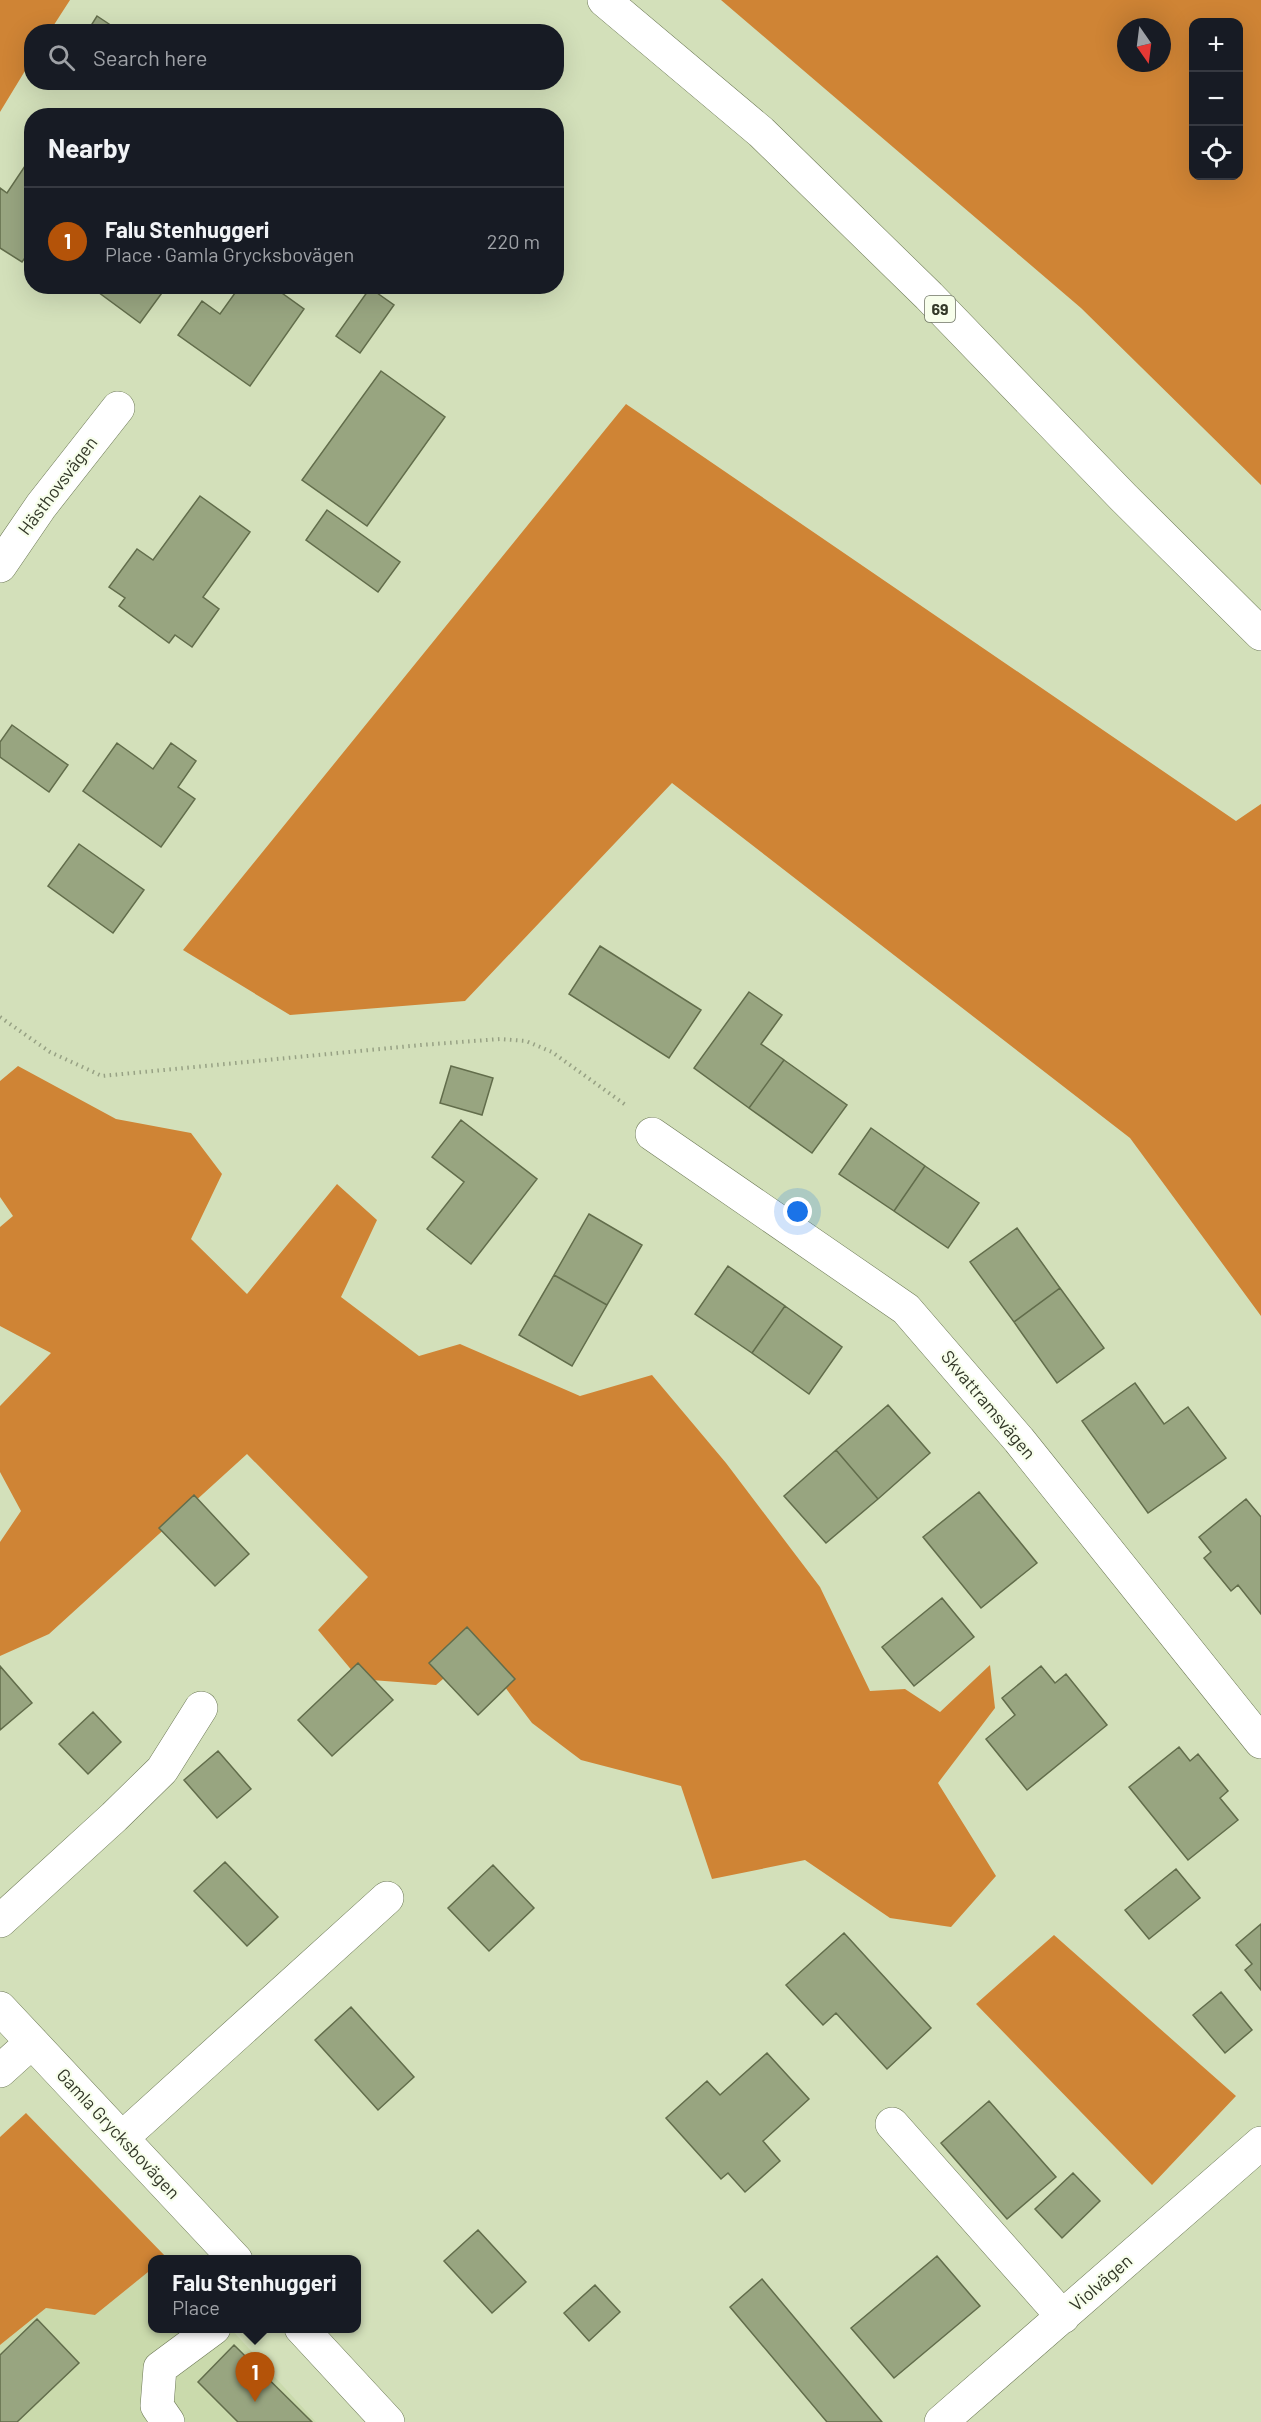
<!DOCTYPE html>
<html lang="en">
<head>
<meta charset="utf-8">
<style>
  body { margin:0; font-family:Barlow,sans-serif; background:#20242c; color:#f1f3f6 }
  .controls { position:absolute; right:18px; top:18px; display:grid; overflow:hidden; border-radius:12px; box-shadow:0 6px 24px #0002 }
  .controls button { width:54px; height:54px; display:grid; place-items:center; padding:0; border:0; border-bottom:2px solid #363941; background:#171b24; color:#f1f3f6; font:30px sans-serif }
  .compass { position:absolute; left:1117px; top:18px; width:54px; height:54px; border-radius:50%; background:#171b24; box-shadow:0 6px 24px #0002; rotate:166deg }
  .you { position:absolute; left:798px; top:1212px; width:21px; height:21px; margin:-15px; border:4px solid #fff; border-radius:50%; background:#1a73e8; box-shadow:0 0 0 9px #1a73e833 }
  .badge { display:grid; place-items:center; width:39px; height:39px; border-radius:50%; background:#b45309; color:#fff; font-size:20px; font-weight:700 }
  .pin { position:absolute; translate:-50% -50px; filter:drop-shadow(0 2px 3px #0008) }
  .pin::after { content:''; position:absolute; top:32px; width:21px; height:18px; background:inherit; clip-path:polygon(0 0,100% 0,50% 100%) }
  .popup { position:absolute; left:148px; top:2255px; width:213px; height:78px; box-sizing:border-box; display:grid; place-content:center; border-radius:12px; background:#171b24; filter:drop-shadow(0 2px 4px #0005); font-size:20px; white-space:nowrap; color:#9ea1a6 }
  .popup b { font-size:22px; color:#f1f3f6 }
  .popup::after { content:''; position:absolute; left:50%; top:100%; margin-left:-12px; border:12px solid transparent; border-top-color:#171b24 }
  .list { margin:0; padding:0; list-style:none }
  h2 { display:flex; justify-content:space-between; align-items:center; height:78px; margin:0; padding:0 24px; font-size:26px }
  h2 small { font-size:20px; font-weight:400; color:#9ea1a6 }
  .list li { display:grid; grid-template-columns:39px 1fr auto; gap:18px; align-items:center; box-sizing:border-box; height:108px; padding:0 24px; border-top:2px solid #363941 }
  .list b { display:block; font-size:22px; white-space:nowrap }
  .list p { margin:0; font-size:20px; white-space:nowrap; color:#9ea1a6 }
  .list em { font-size:20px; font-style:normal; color:#9ea1a6 }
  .icon { flex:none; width:33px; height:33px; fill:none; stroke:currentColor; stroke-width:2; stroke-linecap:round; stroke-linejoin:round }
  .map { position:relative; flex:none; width:1261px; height:2422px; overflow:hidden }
  .search { position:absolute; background:#171b24; box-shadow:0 6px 24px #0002; left:24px; top:24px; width:540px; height:66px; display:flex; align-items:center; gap:15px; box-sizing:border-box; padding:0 21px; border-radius:24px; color:#9ea1a6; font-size:22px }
  .panel { position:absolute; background:#171b24; box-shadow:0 6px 24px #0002; left:24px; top:108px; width:540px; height:186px; border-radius:24px }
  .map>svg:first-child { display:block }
</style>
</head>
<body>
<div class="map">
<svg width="1261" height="2422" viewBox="0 0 1261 2422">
  <rect width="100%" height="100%" fill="#d3e0ba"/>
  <path fill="#cadaac" d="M153,2268v60l78,1 85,93h-316v-77l46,-37 49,7z"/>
  <path fill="#cf8435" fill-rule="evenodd" d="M0,0h70l-20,31 -18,1 -1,29 -31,51z
    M721,0h540v485l-180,-177zM1194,22h44v154h-44zM1126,27h36v36h-36z
    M626,404l610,417 25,-17v512l-131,-178 -458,-355 -207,218 -175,14 -107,-65z
    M18,1066l98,53 75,14 31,41 -31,65 56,55 90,-110 40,36 -36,77 78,59 41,-12 120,52 72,-21 74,88 94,124 50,104 35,-2 35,23 50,-47 5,43 -57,75 58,93 -45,51 -61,-9 -85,-58 -93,19 -31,-93 -100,-26 -49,-37 -55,-73 -41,35 -77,-6 -41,-49 50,-53 -121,-123 -198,180 -49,22v-114l21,-31 -21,-39v-66l51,-53 -51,-27v-99l13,-11 -13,-19v-116z
    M1054,1935l182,161 -84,89 -176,-181z
    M26,2113l140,144 -2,2 -11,1v8l-58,47 -49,-7 -46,37v-208z"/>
  <path fill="#98a580" stroke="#626d4b" stroke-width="1.5" d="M97,16l24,16h-34z
    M27,163l5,3v82l-10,14 -22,-14v-60l7,5z
    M101,286h66l-27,37 -42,-31z
    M240,286h32l32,23 -54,77 -72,-51 24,-34 18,13z
    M370,288l24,17 -34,48 -24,-17z
    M381,371l64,46 -78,109 -65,-46z
    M200,496l50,36 -47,65 16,12 -27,38 -17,-12 -6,8 -50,-37 6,-8 -16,-11 28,-38 16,11z
    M327,510l73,52 -22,30 -72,-52z
    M12,725l56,40 -19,27 -49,-35v-15z
    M117,743l36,26 18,-26 25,18 -18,26 17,12 -34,48 -78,-56z
    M79,844l65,46 -31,43 -65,-47z
    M600,946l101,64 -32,48 -100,-64z
    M749,992l33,23 -21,29 23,16 -35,48 -55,-40z
    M784,1060l63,45 -35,48 -63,-45z
    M451,1066l42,12 -11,37 -42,-12z
    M461,1120l76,59 -66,85 -44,-35 37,-47 -32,-25z
    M871,1128l54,38 -31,45 -55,-37z
    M925,1166l54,37 -31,45 -54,-37z
    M589,1214l53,31 -35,60 -53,-30z
    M1017,1228l43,60 -46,34 -44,-60z
    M728,1266l57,40 -33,47 -57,-39z
    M554,1275l53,30 -35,61 -53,-31z
    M1060,1288l44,60 -47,35 -43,-61z
    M785,1306l57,41 -33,47 -57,-41z
    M1135,1383l29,41 24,-17 38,51 -78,55 -66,-92z
    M888,1405l42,48 -52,46 -42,-49z
    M836,1450l42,49 -52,44 -42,-47z
    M979,1492l58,71 -56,45 -58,-71z
    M194,1495l55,59 -34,32 -56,-58z
    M1246,1499l15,18v97l-23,-29 -7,6 -27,-33 7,-6 -12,-15z
    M942,1598l32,39 -60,49 -32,-39z
    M467,1627l48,52 -37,36 -49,-52z
    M358,1663l35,37 -61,56 -34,-36z
    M0,1666l32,37 -32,27z
    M1041,1666l14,17 11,-9 41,51 -80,65 -41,-51 29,-24 -13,-17z
    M93,1712l28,30 -33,32 -29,-30z
    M1179,1747l11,14 8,-7 30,37 -8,7 18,22 -50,40 -59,-73z
    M218,1751l33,38 -34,29 -33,-38z
    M225,1862l53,55 -31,29 -53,-55z
    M493,1865l41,43 -45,43 -41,-43z
    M1176,1869l24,29 -51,41 -24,-29z
    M1261,1924v66l-16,-20 7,-6 -16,-19z
    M844,1933l87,95 -44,41 -51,-56 -13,12 -37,-40z
    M1221,1992l31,38 -27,23 -32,-38z
    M351,2007l63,70 -36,33 -63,-70z
    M767,2053l42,46 -46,42 17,20 -35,31 -17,-19 -7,6 -55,-61 41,-37 13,14z
    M989,2101l67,76 -49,42 -66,-76z
    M1073,2173l27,28 -38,37 -27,-29z
    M478,2230l48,52 -34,31 -48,-52z
    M937,2256l43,50 -86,72 -43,-50z
    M762,2279l120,143h-55l-97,-115z
    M595,2285l25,27 -31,29 -25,-28z
    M37,2319l42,44 -62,59h-17v-67z
    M234,2345l78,77h-74l-40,-40z"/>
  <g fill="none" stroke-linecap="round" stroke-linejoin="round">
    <g stroke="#6c7855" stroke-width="34">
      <path id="minor" d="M0,566l41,-60 77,-98
        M652,1134l254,175 113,131 242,302
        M0,1921l114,-104 48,-47 39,-62
        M0,2008l236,252
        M0,2071l32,-29
        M892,2124l171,193
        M122,2138l265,-240
        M301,2328l87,94
        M168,2422l-11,-16 3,-38 54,-40
        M941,2422l320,-279"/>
    </g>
    <g stroke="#6c7855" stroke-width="34">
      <path id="major" d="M604,0l157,132 168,164 194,201 138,137"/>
    </g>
    <path stroke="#97a184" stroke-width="4" stroke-dasharray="1.5 4.5" stroke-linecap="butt" d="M0,1017l50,35 52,24 319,-31 79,-6 26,2 26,11 75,54"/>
    <use href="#minor" stroke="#fff" stroke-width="33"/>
    <use href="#major" stroke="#fff" stroke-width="33"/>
  </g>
  <g text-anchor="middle" stroke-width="4.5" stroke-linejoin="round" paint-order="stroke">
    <rect fill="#f7feeb" stroke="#6d7362" stroke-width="1.5" x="925" y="296" width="30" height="26" rx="4.5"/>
    <g font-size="16" font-weight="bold" fill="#323728">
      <text x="940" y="315">69</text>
    </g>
    <g font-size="18" fill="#323728" stroke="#f7feeb">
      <text transform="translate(58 486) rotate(-53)" y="6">Hästhovsvägen</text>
      <text transform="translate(988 1405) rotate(50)" y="6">Skvattramsvägen</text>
      <text transform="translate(118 2134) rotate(47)" y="6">Gamla Grycksbovägen</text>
      <text transform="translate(1101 2283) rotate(-41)" y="6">Violvägen</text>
    </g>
  </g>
</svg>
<div class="controls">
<button>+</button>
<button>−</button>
<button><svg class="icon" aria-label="locate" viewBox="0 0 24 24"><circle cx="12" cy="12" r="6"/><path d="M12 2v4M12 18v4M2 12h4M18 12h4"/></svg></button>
</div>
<svg class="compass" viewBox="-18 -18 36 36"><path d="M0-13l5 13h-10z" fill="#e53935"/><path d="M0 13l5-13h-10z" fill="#9ea1a6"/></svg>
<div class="you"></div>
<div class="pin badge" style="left:255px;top:2402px">1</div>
<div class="popup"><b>Falu Stenhuggeri</b>Place</div>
<div class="search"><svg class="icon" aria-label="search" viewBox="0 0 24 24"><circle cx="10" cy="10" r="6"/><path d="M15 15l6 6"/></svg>Search here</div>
<section class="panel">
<h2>Nearby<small></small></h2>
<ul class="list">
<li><span class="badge">1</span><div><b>Falu Stenhuggeri</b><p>Place · Gamla Grycksbovägen</p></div><em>220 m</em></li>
</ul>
</section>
</div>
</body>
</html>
